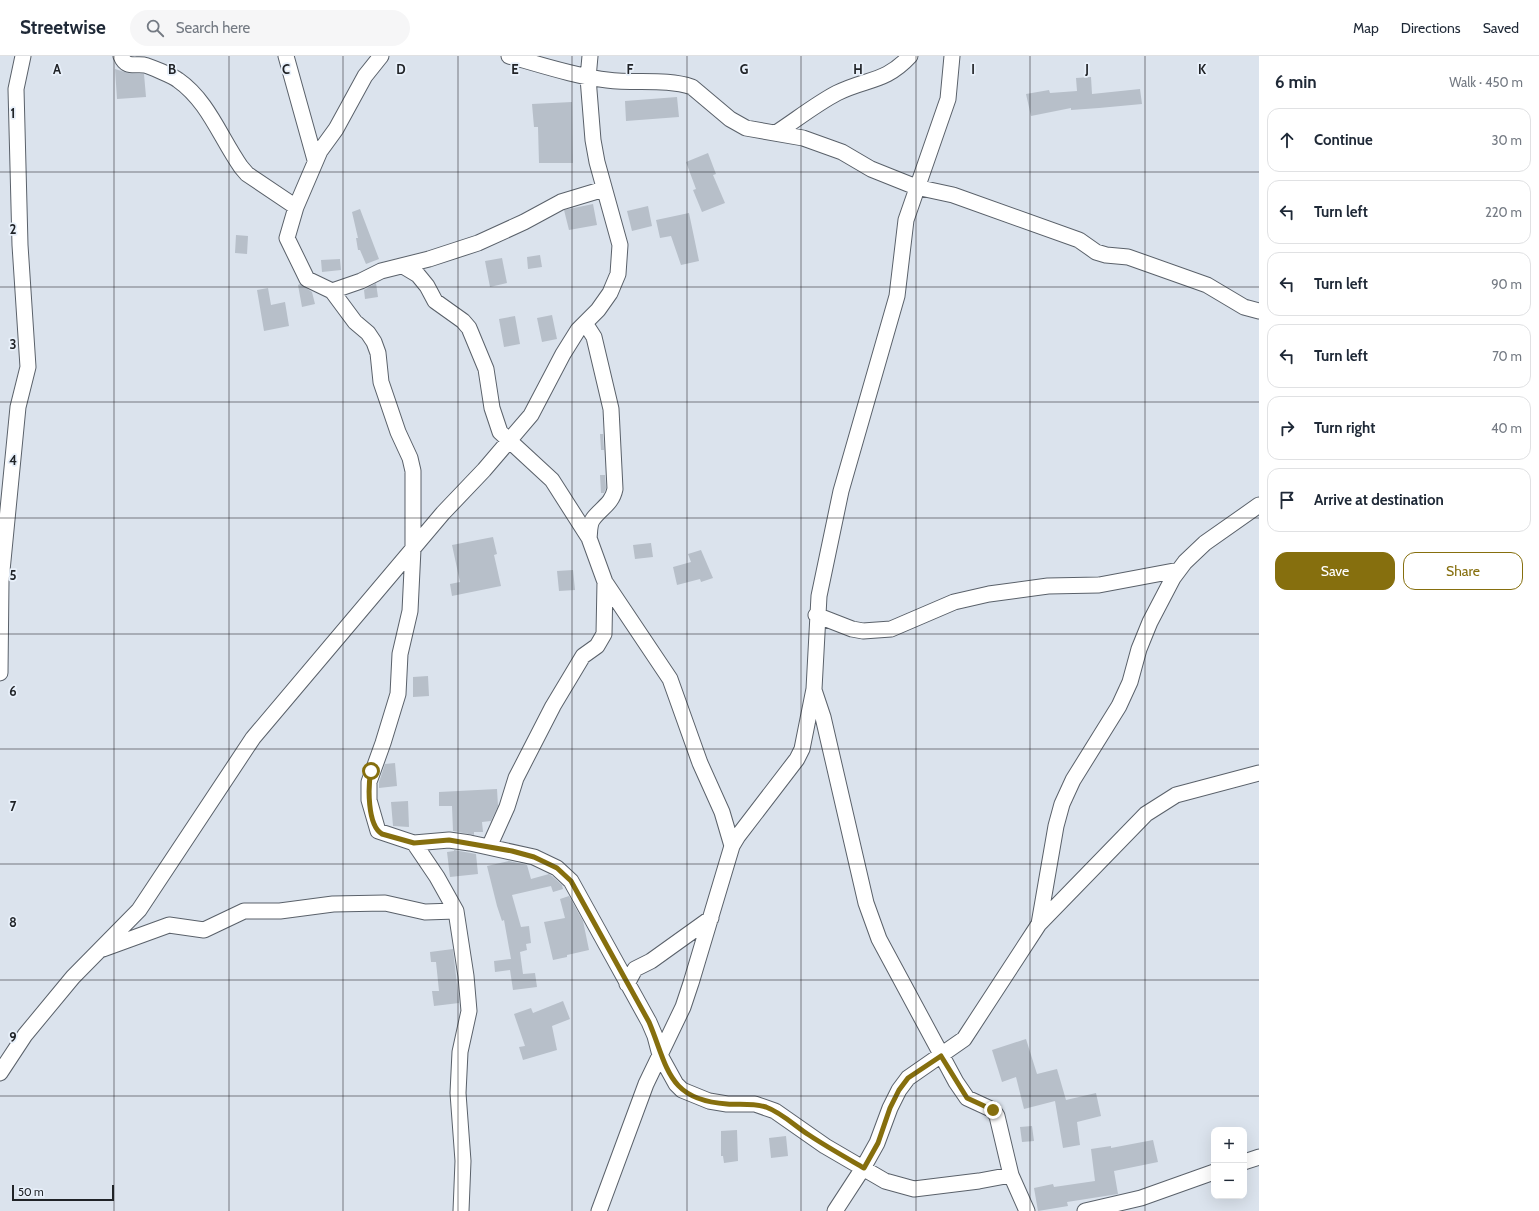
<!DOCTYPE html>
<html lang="en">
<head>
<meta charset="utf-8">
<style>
  body { margin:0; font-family:Cabin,sans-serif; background:#f6f6f7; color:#1f2937 }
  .controls { position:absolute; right:12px; bottom:12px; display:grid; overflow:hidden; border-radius:8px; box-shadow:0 4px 16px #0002 }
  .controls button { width:36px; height:36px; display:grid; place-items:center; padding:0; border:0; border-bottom:1px solid #e0e1e3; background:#fff; color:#1f2937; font:20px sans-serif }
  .scale { position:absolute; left:12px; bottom:10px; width:102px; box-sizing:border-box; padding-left:4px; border:2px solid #202327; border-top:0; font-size:11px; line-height:14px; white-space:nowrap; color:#202327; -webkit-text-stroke:3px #e8f0fa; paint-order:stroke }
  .stop { position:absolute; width:12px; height:12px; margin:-9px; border:3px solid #866f0e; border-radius:50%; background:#fff }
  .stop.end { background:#866f0e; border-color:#fff; box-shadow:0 1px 4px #0008 }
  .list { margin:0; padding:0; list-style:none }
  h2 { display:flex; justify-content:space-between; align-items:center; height:52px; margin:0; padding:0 16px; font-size:17px }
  h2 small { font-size:13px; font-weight:400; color:#747a83 }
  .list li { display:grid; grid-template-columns:26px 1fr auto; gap:12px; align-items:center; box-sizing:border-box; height:64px; margin:0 8px 8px; padding:0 8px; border:1px solid #e0e1e3; border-radius:12px }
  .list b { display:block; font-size:15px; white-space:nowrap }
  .list em { font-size:13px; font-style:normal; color:#747a83 }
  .actions { display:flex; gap:8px; padding:12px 16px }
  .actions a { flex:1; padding:9px 0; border:1px solid #866f0e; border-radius:12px; text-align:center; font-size:14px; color:#866f0e }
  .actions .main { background:#866f0e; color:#fff }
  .icon { flex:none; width:22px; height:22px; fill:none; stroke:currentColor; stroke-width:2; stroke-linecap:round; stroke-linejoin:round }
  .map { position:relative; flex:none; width:1259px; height:1155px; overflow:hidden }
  header { display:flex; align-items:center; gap:24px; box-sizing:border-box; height:56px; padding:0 20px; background:#fff; border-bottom:1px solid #e0e1e3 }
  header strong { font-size:19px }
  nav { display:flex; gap:22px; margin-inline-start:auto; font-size:14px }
  .search { width:280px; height:36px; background:#f6f6f7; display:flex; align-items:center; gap:10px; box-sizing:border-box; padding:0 14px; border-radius:22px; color:#747a83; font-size:15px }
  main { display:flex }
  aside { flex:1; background:#fff }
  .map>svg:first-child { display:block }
</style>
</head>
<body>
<header>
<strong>Streetwise</strong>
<div class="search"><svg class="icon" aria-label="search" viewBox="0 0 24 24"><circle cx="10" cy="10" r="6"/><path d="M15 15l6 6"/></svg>Search here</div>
<nav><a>Map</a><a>Directions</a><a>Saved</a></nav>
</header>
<main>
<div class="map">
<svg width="1259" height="1155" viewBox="0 0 1259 1155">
  <rect width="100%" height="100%" fill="#dbe3ed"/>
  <path fill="#b7bfc9" d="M115,13l13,4 16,1 2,23 -29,2z
    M1091,21l1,17 48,-5 2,15 -43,4 -28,2v-2l-40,8 -5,-22 23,-4 1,3 27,-2 -1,-13z
    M677,41l2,20 -53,4 -1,-20z
    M572,46l1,61h-34l-1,-36h-4l-2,-23z
    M708,97l8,21 -3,1 12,28 -23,9 -9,-22 3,-1 -10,-27z
    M593,148l4,21 -28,5 -5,-20z
    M648,150l4,20 -20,5 -5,-20z
    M360,153l19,50 -13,5 -6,-14h-2l-2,-12h2l-6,-26z
    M689,157l10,48 -18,4 -10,-29 -11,2 -4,-18z
    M236,179l12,1 -1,18 -12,-1z
    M540,199l2,12 -14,2 -1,-12z
    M502,202l5,25 -17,4 -5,-26z
    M340,203l1,11 -19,2 -1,-12z
    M376,227l2,14 -13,2 -1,-9z
    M300,228l12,8 3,12 -13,3 -4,-22z
    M268,232l3,17 14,-3 4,24 -25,5 -7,-41z
    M552,259l5,24 -15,3 -5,-24z
    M515,260l5,28 -16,3 -5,-28z
    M600,378h3l1,16h-3z
    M600,419h5l1,13 -2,5h-3z
    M493,481l4,17 -3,1 7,31 -49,10 -2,-12 10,-2 -8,-37z
    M651,487l2,14 -18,2 -2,-14z
    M701,494l12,28 -12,4 -1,-3 -23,6 -4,-18 18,-5 -3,-8z
    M573,514l2,20 -16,1 -2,-20z
    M428,620l1,20 -16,1v-20z
    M395,707l2,23 -18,2v-6l6,-18z
    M497,733l1,17 -7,15 -9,1 1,10h-9v3l-21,-4 -1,-25h-13v-14z
    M408,745l1,26 -16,-1 -2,-24z
    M454,794l22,4 2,20 -28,3 -3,-25 7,-1z
    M509,805l18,4 4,14 18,-5 3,2 10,9 1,4 -10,3 -2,-6 -39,9 9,32 8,-1 2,17 -5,1 1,6 -7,2 3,22 12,-1 2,14 -24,3 -3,-20 -15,2 -1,-11 17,-2 -7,-39 -2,1 -5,-15 -10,-40z
    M569,840l14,25 6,29 -22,5v2l-14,3 -9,-38 21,-4 -5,-19z
    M453,893l6,54 -25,3 -2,-15h7l-3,-29h-5l-1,-10z
    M563,945l7,18 -18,7 5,24 -34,10 -4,-13 6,-1 -11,-32 17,-6 2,5z
    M1026,983l11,35 20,-5 9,31 30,-7 5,23 -24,6 3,23 -17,3 -8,-47 -31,8 -8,-32 -14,5 -10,-32z
    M1032,1070l2,15 -12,1 -2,-15z
    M737,1074l1,31 -14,2 -1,-7h-2v-25z
    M786,1080l2,20 -17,2 -2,-20z
    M1153,1084l5,22 -44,9 4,23 -51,8 1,4 -30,5 -4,-23 19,-4 1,3 41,-6 -4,-32 20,-3v2z"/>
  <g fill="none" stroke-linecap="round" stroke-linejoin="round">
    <g stroke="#5a616a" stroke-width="17">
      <path id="minor" d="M121,0c5,12 12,8 23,9 5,1 29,11 34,15 30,21 42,57 63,87l6,7 49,33
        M286,0l29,104
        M381,0l-16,20 -29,53 -16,22 -24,56 -9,31 20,41 25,12 23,31 13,11 6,9 4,11 3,29 17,50 12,26 3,13v78l-3,62 -10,43 -2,40 -15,49 -14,39v18l9,31 36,12 35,-3 21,3 64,14 23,11 14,13 78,141 6,14 5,19 16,29 6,6 27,11 18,3h28l20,7 50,35 60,35 29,8 65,-8 32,-6
        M509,0c33,9 65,20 98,24 29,4 58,-2 85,7l38,32 16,9 57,10 39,14 29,17 45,18 37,8 126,45 17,12 10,3 22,2 79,28 37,22 15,4
        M776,77c20,-13 40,-29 61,-40 30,-15 48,-10 73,-37
        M403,210l15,9 9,11 8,15 28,20 6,7 17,41 6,39 8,24 52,48 37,58 16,44 65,97 30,84 22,49 10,34
        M332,235l29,-10 20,-10 48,-12 49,-16 46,-21 37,-20 43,-13
        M585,267l9,14 17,72 4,80c-3,15 -14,19 -22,30 -4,5 -3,13 -4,19
        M816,559l36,14 11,2 28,-2 63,-27 35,-8 59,-8 51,-1 80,-15
        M0,617l1,-92 17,-174 10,-40 -8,-122 -4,-156 7,-33
        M814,634l9,27 43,186 13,36 77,143 11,16 26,12 4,6 14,59 16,36
        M414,787l23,34 19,34 10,65 3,35 -9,41 -2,41 5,68 -2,50
        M489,791l18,-40 9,-29 37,-72 30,-50 14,-10 7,-12 1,-52
        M1039,868l17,-98 6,-22 11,-24 46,-74 11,-24 9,-33 11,-27 23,-44 12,-16 20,-19 54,-38
        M103,893l66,-24 35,5 40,-19h36l53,-7 52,-1 40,9 31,-1
        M627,928l8,-15 16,-8 60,-43
        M0,1017l25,-38 48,-58 66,-67 114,-172 190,-225 41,-43 47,-55 32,-61 15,-24 20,-20 12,-17 8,-19 2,-29 -23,-83 -4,-22 -5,-62 2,-22
        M1244,1106l15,-5
        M599,1155l47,-127 37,-77 8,-24 41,-137 6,-10 59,-77 5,-10 12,-60 5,-93 22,-105 56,-195 9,-76 42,-121 4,-43
        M835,1155l28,-43 14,-25 13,-35 9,-18 9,-12 56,-39 75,-115 107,-110 30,-19 83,-22
        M1085,1155l56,-13 73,-26"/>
    </g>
    <use href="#minor" stroke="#fff" stroke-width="15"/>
  </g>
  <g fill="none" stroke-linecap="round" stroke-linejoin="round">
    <path stroke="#866f0e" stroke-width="5" d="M371,715c-3,15 -4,54 11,63l32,9 35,-3 63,11 22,6 23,11 14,13 78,141c19,45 18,78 78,82 13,1 26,-1 39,3 16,6 29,19 43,28 18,12 36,22 55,33l14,-25 12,-35 9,-18 9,-12 33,-22 26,42 26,12"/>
  </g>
  <path fill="none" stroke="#202327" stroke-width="1" stroke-opacity="0.55" d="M114,0v1155M229,0v1155M343,0v1155M458,0v1155M572,0v1155M687,0v1155M801,0v1155M916,0v1155M1030,0v1155M1145,0v1155M0,116h1259M0,231h1259M0,346h1259M0,462h1259M0,578h1259M0,693h1259M0,808h1259M0,924h1259M0,1040h1259"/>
  <g font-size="13" text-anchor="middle" font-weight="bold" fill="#202327" stroke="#e8f0fa" stroke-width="3.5" stroke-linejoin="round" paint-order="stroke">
    <text x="57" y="18">A</text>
    <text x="172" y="18">B</text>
    <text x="286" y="18">C</text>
    <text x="401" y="18">D</text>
    <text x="515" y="18">E</text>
    <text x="630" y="18">F</text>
    <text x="744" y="18">G</text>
    <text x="858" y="18">H</text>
    <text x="973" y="18">I</text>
    <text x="1087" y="18">J</text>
    <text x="1202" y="18">K</text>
    <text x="13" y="62">1</text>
    <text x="13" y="178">2</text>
    <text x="13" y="293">3</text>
    <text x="13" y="409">4</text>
    <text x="13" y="524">5</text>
    <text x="13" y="640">6</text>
    <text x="13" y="755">7</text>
    <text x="13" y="871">8</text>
    <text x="13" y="986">9</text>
  </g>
</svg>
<div class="controls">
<button>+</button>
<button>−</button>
</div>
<div class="scale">50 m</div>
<div class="stop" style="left:371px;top:715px"></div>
<div class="stop end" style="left:993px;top:1054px"></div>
</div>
<aside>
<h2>6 min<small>Walk · 450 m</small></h2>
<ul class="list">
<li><svg class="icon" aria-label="ahead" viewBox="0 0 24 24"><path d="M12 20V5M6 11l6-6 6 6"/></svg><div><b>Continue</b></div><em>30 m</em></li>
<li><svg class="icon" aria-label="left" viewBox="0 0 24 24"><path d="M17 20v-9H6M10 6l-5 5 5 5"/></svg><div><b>Turn left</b></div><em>220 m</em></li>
<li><svg class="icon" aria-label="left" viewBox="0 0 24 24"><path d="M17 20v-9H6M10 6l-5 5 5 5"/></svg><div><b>Turn left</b></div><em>90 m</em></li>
<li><svg class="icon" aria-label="left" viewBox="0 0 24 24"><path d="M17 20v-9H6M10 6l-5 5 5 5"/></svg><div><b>Turn left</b></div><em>70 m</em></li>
<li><svg class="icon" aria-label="right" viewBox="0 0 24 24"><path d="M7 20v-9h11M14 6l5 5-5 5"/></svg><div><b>Turn right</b></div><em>40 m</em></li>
<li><svg class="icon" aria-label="arrive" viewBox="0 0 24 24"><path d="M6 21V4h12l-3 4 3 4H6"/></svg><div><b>Arrive at destination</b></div></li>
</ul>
<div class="actions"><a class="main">Save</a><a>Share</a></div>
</aside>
</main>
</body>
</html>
